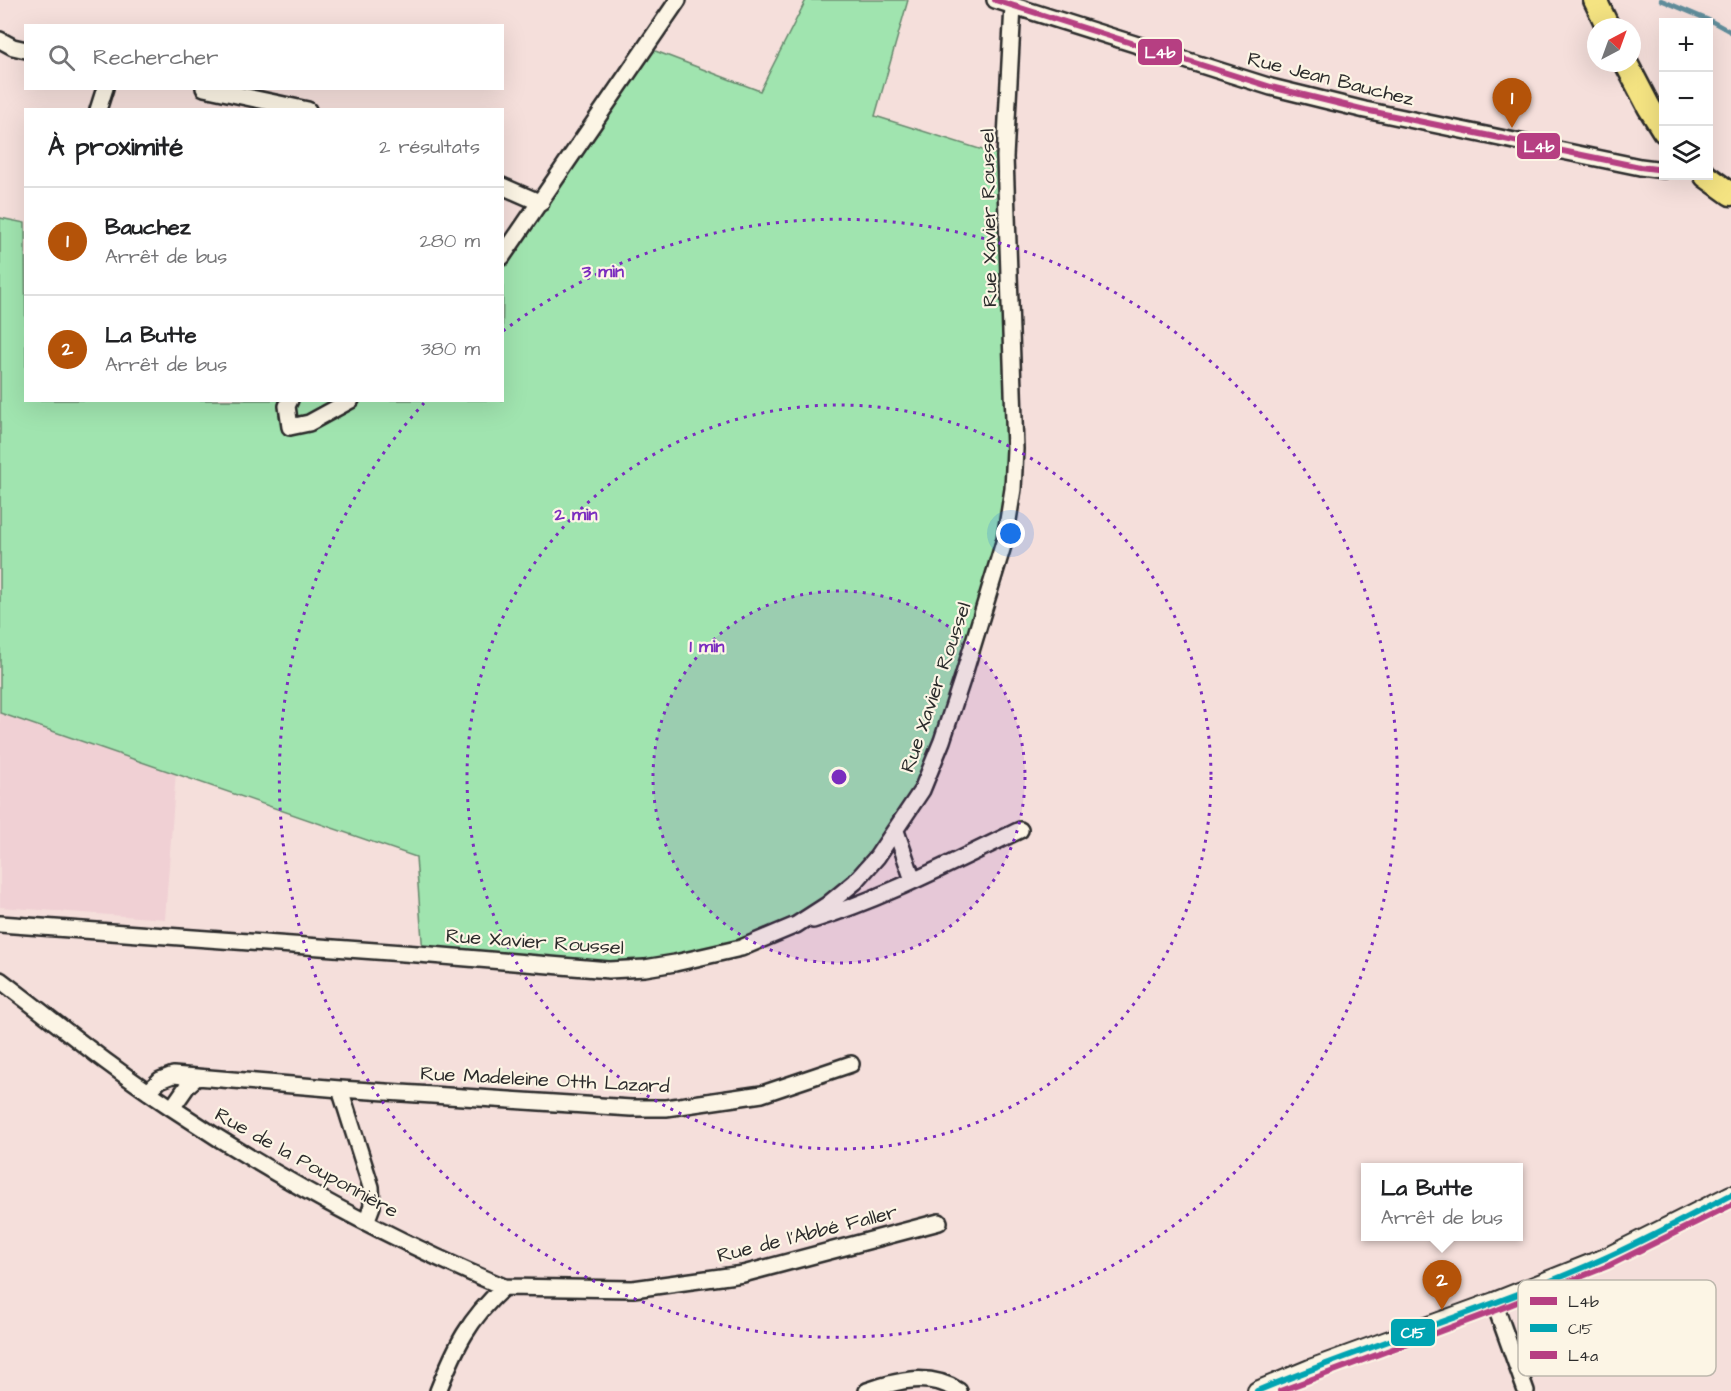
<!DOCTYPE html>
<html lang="fr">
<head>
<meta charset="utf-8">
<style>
  body { margin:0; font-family:"Architects Daughter",sans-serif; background:#f6f6f6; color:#202124 }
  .controls { position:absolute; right:18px; top:18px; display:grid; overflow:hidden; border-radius:0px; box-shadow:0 6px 24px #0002 }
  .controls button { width:54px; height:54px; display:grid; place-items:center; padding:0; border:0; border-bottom:2px solid #e0e0e0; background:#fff; color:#202124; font:30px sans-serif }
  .compass { position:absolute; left:1587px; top:18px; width:54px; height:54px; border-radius:50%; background:#fff; box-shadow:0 6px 24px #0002; rotate:41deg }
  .you { position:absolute; left:1011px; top:534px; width:21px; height:21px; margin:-15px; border:4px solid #fff; border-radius:50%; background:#1a73e8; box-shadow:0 0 0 9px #1a73e833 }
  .badge { display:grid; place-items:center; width:39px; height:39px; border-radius:50%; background:#b45309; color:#fff; font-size:20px; font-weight:700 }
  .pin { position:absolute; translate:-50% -50px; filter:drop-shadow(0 2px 3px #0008) }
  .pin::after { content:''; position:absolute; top:32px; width:21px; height:18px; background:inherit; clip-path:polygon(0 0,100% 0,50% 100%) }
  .popup { position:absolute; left:1361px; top:1163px; width:162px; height:78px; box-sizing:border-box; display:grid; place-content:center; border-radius:0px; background:#fff; filter:drop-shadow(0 2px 4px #0005); font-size:20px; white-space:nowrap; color:#757577 }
  .popup b { font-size:22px; color:#202124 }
  .popup::after { content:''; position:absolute; left:50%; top:100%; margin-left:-12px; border:12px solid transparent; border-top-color:#fff }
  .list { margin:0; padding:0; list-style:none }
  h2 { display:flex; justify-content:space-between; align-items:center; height:78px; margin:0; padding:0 24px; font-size:26px }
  h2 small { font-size:20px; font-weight:400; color:#757577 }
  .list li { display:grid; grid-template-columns:39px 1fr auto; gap:18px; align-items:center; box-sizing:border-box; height:108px; padding:0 24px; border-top:2px solid #e0e0e0 }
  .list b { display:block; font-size:22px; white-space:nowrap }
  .list p { margin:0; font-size:20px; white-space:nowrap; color:#757577 }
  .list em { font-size:20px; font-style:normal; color:#757577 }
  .icon { flex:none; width:33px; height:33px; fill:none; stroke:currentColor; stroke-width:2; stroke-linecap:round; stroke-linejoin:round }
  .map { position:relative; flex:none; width:1731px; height:1391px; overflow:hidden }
  .search { position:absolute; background:#fff; box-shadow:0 6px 24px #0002; left:24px; top:24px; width:480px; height:66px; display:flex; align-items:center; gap:15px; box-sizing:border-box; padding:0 21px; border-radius:0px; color:#757577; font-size:22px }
  .panel { position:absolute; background:#fff; box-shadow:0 6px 24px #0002; left:24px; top:108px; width:480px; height:294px; border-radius:0px }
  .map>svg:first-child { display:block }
</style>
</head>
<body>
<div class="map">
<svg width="1731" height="1391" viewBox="0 0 1731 1391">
  <rect width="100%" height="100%" fill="#f5dfdb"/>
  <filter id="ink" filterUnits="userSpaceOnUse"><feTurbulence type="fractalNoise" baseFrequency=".0167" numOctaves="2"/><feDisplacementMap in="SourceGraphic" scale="12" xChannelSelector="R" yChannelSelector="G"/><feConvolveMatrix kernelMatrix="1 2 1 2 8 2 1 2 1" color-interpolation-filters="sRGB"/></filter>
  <g filter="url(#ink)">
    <path fill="#f0d0d4" d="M0,691l177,67 -12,161 -165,-12z"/>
    <path fill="#a0e4af" stroke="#66886d" stroke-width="1.5" d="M806,0h102l-33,116 130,41 8,332 -71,252 -65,116 -81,68 -151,43 -222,-14 -7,-97 -416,-144v-495l25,5 1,177h476l1,-143 147,-208 110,42z"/>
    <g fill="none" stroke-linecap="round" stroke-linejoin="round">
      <path stroke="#618d9b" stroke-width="4.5" d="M1661,0l50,21 20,11"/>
      <g stroke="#2b2b2b" stroke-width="20">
        <path id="minor" d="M995,0l276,87 94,23 275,57 24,3
          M0,40l13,7 13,3
          M204,88l104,22
          M98,110l7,-22
          M502,186l39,17
          M502,257l176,-257
          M290,400l-3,6 3,21 19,-4 42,-23
          M896,831l17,49
          M813,920c72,-22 139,-58 207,-90
          M0,924l431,31 178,15 36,-2 30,-5 66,-15 55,-23 31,-20 28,-23 22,-25 45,-67 20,-49 22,-67 41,-135 8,-50 2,-40 -10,-292 8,-151
          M0,980c57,43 112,89 172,128 103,69 218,131 332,179 -36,33 -48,59 -66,104
          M340,1089l31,98 1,19 -6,16
          M148,1092l12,-12 13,-5 167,14 291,19h35l96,-14 89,-30
          M172,1108l16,-23 8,-7
          M504,1287l129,2 110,-15 196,-52
          M1494,1302l32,89
          M867,1391c31,-11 63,-19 92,0"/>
      </g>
      <g stroke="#2b2b2b" stroke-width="22">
        <path id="tertiary" d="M1257,1391l53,-22 184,-67 111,-44 126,-63"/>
      </g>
      <g stroke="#2b2b2b" stroke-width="27">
        <path id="primary" d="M1595,0l13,27
          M1626,63l23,44 15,24
          M1706,176l25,18"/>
      </g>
      <use href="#minor" stroke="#fcf5e5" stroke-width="15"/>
      <use href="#tertiary" stroke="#fcf5e5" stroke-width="18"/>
      <use href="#primary" stroke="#f4e382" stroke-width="22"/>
      <g stroke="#fcf5e5" stroke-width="10">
        <path id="bus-1" d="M995,0l276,87 94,23 275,57 24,3"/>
      </g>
      <g stroke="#fcf5e5" stroke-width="10">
        <path id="bus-2" d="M1257,1391c115,-48 235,-82 348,-133 43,-19 84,-42 126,-63"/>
      </g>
      <g stroke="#fcf5e5" stroke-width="10">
        <path id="bus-3" d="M1280,1391l217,-81 111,-44 123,-61"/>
      </g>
      <use href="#bus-1" stroke="#b63f82" stroke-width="6"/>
      <use href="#bus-2" stroke="#00a4b2" stroke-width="6"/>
      <use href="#bus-3" stroke="#b63f82" stroke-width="6"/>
    </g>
  </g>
  <circle cx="839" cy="777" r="186" fill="#7b2cbf" fill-opacity=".12"/>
  <g fill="none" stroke="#7b2cbf" stroke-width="3" stroke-dasharray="3 6">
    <circle cx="839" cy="777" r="186"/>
    <circle cx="839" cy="777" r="372"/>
    <path d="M503 331A559 559 0 1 1 424 403"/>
  </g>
  <g text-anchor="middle" stroke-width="4.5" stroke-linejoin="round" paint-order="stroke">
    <g font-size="20" fill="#2b2b2b" stroke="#fcf5e5">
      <text transform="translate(1331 78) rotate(14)" y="7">Rue Jean Bauchez</text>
      <text transform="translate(988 218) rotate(-91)" y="7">Rue Xavier Roussel</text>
      <text transform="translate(935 687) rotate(-71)" y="7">Rue Xavier Roussel</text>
      <text transform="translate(535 941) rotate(4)" y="7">Rue Xavier Roussel</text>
      <text transform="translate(545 1079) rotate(3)" y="7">Rue Madeleine Otth Lazard</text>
      <text transform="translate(307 1162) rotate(29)" y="7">Rue de la Pouponnière</text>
      <text transform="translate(807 1233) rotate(-14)" y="7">Rue de l'Abbé Faller</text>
    </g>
  </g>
  <rect x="1518" y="1280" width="198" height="96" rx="9" fill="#fcf5e5" stroke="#bdb8ad" stroke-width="1.5"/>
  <rect x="1530" y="1297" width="27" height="8" fill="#b63f82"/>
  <rect x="1530" y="1324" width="27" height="8" fill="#00a4b2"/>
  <rect x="1530" y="1351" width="27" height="8" fill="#b63f82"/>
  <g font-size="16" fill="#2b2b2b">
    <text x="1568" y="1307">L4b</text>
    <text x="1568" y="1334">C15</text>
    <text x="1568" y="1361">L4a</text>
  </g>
  <circle cx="839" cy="777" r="9" fill="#7b2cbf" stroke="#fcf5e5" stroke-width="3"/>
  <g font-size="18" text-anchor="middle" font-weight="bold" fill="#7b2cbf" stroke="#fcf5e5" stroke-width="4.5" stroke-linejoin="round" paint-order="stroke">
    <text x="603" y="277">3 min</text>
    <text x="576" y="520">2 min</text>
    <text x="707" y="652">1 min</text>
  </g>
  <g stroke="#fcf5e5" stroke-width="2">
    <rect x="1137" y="38" width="46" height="28" rx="6" fill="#b63f82"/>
    <rect x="1516" y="132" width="45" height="28" rx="6" fill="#b63f82"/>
    <rect x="1390" y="1318" width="46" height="29" rx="6" fill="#00a4b2"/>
  </g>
  <g font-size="16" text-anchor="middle" font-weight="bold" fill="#fff">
    <text x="1160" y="58">L4b</text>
    <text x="1539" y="152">L4b</text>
    <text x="1413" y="1338">C15</text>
  </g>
</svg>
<div class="controls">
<button>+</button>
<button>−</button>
<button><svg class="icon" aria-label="layers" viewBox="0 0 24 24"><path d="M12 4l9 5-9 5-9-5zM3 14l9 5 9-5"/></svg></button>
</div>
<svg class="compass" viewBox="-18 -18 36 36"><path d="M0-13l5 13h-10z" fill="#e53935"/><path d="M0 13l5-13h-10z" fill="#757577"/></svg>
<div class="you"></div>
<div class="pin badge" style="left:1512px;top:128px">1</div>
<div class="pin badge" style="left:1442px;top:1310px">2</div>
<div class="popup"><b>La Butte</b>Arrêt de bus</div>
<div class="search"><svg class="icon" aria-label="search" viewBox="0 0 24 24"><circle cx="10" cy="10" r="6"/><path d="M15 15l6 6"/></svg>Rechercher</div>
<section class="panel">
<h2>À proximité<small>2 résultats</small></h2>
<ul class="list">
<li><span class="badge">1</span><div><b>Bauchez</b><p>Arrêt de bus</p></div><em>280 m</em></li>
<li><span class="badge">2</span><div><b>La Butte</b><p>Arrêt de bus</p></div><em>380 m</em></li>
</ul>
</section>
</div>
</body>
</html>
